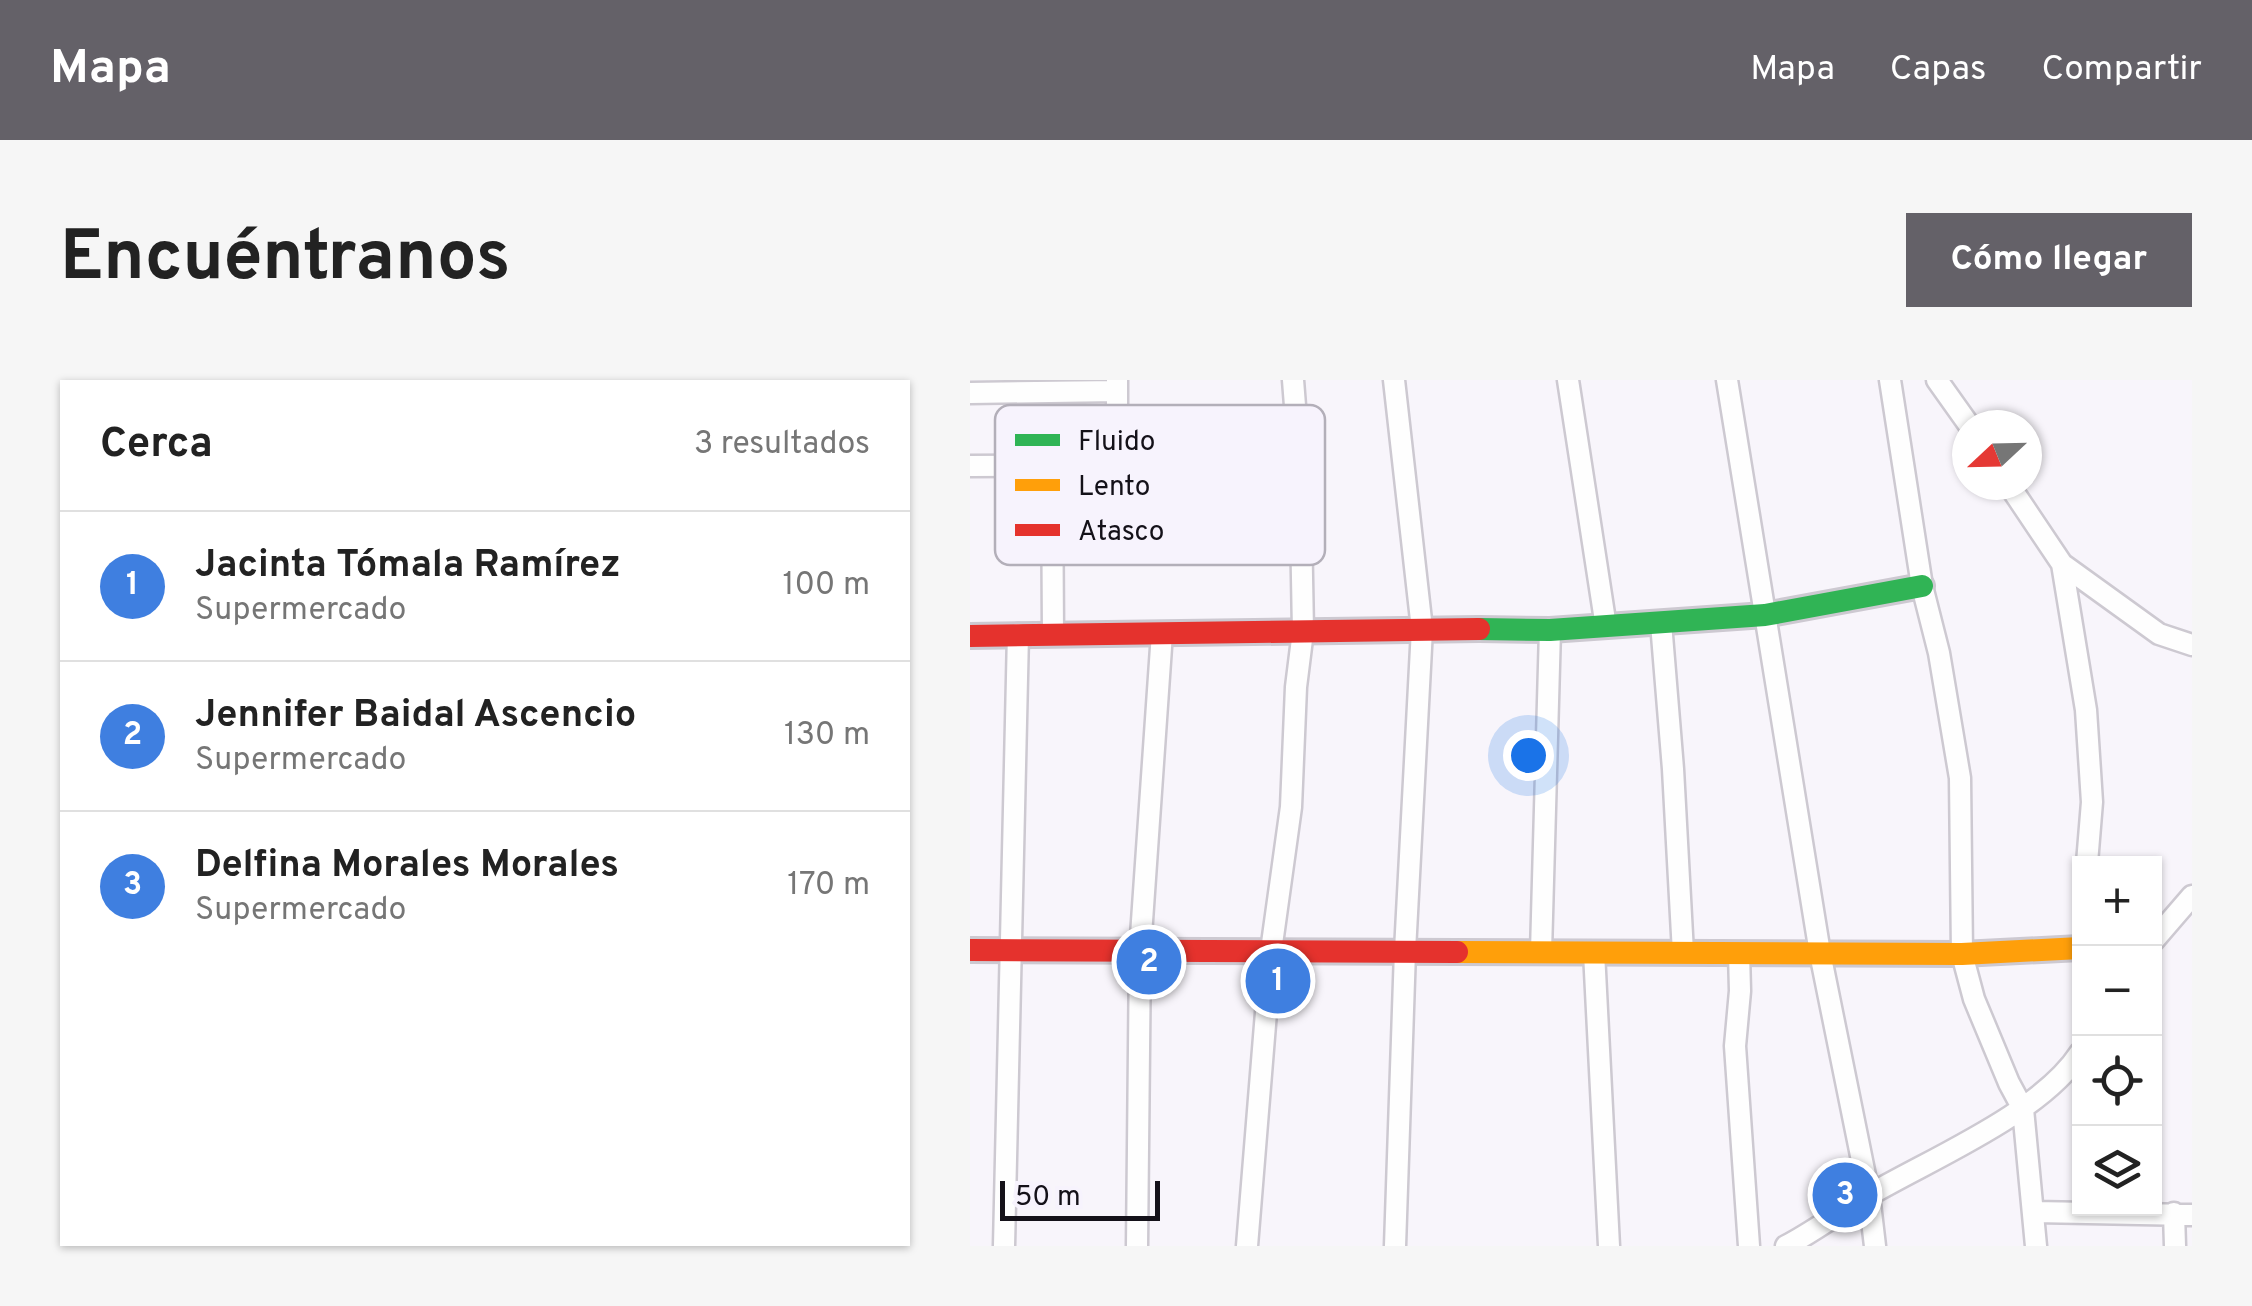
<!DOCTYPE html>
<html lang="es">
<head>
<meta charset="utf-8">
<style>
  body { margin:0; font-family:Overpass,sans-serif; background:#f6f6f6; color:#222 }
  .controls { position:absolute; right:30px; bottom:30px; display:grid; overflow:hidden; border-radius:0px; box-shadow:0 2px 8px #0004 }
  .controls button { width:90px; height:90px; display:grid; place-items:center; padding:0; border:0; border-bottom:2px solid #e0e0e0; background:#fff; color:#222; font:50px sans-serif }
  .compass { position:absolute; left:982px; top:30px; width:90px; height:90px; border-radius:50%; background:#fff; box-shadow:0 2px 8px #0004; rotate:248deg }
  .scale { position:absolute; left:30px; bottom:25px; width:160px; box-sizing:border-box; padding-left:10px; border:5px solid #141119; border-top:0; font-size:28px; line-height:35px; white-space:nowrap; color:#141119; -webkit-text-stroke:8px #f7f3fd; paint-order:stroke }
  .you { position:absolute; left:558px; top:375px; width:35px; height:35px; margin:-25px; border:8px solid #fff; border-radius:50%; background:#1a73e8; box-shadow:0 0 0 15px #1a73e833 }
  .badge { display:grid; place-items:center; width:65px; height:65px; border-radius:50%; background:#646168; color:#fff; font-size:32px; font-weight:700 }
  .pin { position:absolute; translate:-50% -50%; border:5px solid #fff; box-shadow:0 2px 10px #0006 }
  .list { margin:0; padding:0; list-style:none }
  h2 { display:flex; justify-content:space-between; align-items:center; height:130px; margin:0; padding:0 40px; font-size:42px }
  h2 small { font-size:32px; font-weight:400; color:#767676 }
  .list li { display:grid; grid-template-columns:65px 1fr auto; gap:30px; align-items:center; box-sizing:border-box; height:150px; padding:0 40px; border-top:2px solid #e0e0e0 }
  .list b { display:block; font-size:38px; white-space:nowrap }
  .list p { margin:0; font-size:32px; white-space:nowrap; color:#767676 }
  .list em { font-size:32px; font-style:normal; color:#767676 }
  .icon { flex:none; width:55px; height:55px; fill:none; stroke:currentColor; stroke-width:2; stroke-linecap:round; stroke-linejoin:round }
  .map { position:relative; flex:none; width:1222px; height:866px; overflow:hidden; border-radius:0px }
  header { display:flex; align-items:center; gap:60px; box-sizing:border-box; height:140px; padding:0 50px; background:#646168; color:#fff }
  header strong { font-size:48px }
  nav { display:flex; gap:55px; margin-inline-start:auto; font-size:35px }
  .intro { display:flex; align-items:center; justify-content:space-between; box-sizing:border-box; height:240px; padding:0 60px }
  h1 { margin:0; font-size:70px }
  .button { padding:25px 45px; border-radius:0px; background:#646168; color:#fff; font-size:35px; font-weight:700 }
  main { display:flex; gap:60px; padding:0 60px }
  aside { flex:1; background:#fff; border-radius:0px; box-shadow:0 2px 8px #0004 }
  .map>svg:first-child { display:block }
</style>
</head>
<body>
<header>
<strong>Mapa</strong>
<nav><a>Mapa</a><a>Capas</a><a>Compartir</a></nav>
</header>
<div class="intro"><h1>Encuéntranos</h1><a class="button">Cómo llegar</a></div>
<main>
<aside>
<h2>Cerca<small>3 resultados</small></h2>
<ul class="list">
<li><span class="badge" style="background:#3f7fe0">1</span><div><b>Jacinta Tómala Ramírez</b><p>Supermercado</p></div><em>100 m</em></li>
<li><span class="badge" style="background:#3f7fe0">2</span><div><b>Jennifer Baidal Ascencio</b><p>Supermercado</p></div><em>130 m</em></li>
<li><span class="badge" style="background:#3f7fe0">3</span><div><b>Delfina Morales Morales</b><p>Supermercado</p></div><em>170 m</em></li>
</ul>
</aside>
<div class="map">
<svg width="1222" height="866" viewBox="0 0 1222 866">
  <rect width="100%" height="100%" fill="#f8f5fb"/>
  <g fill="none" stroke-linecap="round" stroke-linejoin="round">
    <g stroke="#cdc9d1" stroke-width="25">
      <path id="street" d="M424,0l28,249 -17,322 -10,295
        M598,0l38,247
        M757,0l93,573 49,242 6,51
        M920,0l32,206 17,67 21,125 2,176 12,45 35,84 14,26 13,137
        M967,0l32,45
        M0,13l147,-2
        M147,85v-85
        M0,86l147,-1 183,5 -7,-90
        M82,86l1,168
        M1039,105l53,79 97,70 33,11
        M1092,184l24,146 6,92 -5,61
        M691,243l12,146 10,184
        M1184,560l38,-44
        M571,572l9,-322
        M624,572l15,294
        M769,573l1,38 -5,55 14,200
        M1065,832l157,3
        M1204,833l1,33
        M34,866l14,-612
        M167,866l3,-296 22,-317
        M277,866l24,-295 20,-144 5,-120 7,-56 -3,-161
        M816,866c29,-15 56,-36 85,-52 62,-36 170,-81 209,-141"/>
    </g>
    <g stroke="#cdc9d1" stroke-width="28">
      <path id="fast" d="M509,249l71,1 215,-15 157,-29"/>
    </g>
    <g stroke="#cdc9d1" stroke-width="28">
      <path id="slow" d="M487,572l505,2 118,-6"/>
    </g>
    <g stroke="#cdc9d1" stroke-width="28">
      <path id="jam" d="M0,256l509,-7
        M0,570l487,2"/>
    </g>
    <use href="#street" stroke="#fefefe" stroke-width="20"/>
    <use href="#fast" stroke="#30b455" stroke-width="22"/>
    <use href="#slow" stroke="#ff9f0a" stroke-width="22"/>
    <use href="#jam" stroke="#e5322d" stroke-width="22"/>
  </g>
  <rect x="25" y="25" width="330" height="160" rx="15" fill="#f7f3fd" stroke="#b3afb9" stroke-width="2.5"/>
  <rect x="45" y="54" width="45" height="12" fill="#30b455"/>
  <rect x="45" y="99" width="45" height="12" fill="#ff9f0a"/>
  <rect x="45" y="144" width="45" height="12" fill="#e5322d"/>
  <g font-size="28" fill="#141119">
    <text x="108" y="70">Fluido</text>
    <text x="108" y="115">Lento</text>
    <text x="108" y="160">Atasco</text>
  </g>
</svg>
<div class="controls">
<button>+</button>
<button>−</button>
<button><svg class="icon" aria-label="locate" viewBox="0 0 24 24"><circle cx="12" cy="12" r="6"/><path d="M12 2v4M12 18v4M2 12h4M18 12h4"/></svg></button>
<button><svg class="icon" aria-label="layers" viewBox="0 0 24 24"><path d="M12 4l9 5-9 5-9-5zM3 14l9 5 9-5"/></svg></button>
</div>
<svg class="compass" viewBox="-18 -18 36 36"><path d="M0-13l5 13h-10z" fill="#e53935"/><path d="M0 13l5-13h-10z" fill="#767676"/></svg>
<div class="scale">50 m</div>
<div class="you"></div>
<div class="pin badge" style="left:308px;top:601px;background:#3f7fe0">1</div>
<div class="pin badge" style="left:179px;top:582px;background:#3f7fe0">2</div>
<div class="pin badge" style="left:875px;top:815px;background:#3f7fe0">3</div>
</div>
</main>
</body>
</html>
